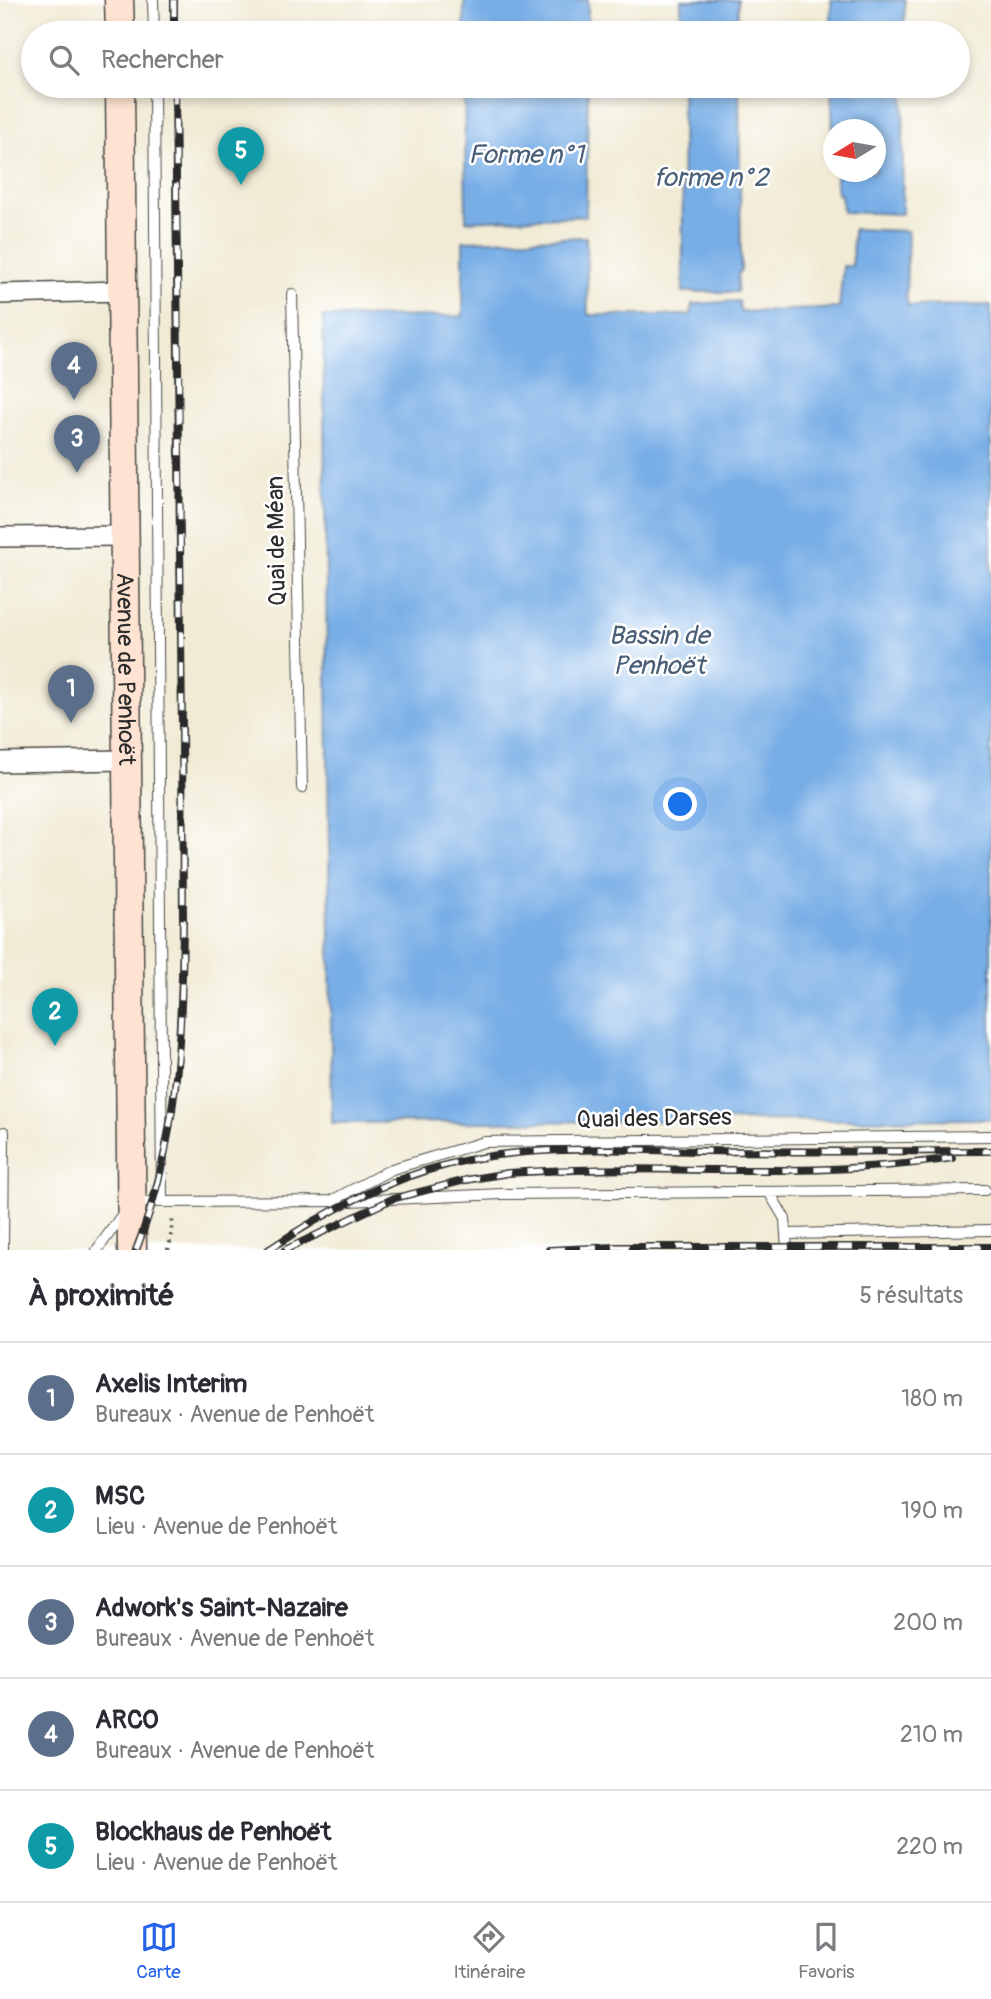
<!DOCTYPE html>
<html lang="fr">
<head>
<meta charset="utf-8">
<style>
  body { margin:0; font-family:Pangolin,sans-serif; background:#f2f2f3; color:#2b2b33 }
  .compass { position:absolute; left:823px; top:119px; width:63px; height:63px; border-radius:50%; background:#fff; box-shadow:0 4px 10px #0003; rotate:259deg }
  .you { position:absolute; left:681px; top:805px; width:24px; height:24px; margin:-18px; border:5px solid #fff; border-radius:50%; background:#1a73e8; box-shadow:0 0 0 10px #1a73e833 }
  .badge { display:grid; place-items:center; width:46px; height:46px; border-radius:50%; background:#2563eb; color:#fff; font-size:23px; font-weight:700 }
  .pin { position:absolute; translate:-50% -58px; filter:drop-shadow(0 2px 4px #0008) }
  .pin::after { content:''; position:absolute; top:37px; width:24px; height:21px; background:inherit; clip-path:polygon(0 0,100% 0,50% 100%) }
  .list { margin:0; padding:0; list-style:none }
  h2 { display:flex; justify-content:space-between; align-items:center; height:91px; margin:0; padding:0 28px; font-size:30px }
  h2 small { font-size:23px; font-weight:400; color:#7c7c81 }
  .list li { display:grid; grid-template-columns:46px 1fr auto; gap:21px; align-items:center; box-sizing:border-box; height:112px; padding:0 28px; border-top:2px solid #e1e1e2 }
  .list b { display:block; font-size:26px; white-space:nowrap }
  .list p { margin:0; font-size:23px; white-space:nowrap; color:#7c7c81 }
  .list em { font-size:23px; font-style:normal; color:#7c7c81 }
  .icon { flex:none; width:38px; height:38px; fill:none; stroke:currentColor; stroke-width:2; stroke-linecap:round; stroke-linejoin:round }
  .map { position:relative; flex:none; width:991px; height:1250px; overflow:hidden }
  .search { position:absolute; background:#fff; box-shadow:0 4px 10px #0003; left:21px; right:21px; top:21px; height:77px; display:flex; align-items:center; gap:18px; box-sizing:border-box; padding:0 24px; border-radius:38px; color:#7c7c81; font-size:26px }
  .sheet { height:651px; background:#fff }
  nav { display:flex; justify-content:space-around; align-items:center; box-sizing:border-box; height:98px; border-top:2px solid #e1e1e2; background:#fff; font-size:19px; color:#7c7c81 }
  nav a { display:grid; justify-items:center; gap:4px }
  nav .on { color:#2563eb }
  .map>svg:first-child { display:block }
</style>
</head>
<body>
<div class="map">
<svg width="991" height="1250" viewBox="0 0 991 1250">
  <rect width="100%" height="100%" fill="#fff"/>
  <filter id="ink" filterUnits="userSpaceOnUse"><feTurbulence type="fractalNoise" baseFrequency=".0143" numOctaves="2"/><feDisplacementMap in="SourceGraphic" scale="14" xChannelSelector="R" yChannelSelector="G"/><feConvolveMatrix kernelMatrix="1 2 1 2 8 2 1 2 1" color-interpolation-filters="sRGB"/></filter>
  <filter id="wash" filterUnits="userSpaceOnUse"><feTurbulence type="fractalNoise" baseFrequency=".00686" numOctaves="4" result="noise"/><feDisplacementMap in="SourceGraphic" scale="28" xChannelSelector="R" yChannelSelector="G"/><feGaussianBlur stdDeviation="1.57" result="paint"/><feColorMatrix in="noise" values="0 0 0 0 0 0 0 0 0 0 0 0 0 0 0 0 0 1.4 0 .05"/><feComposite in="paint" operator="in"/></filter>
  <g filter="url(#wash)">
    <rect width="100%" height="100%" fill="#f1ebd5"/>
    <path fill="#78aee6" stroke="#526c88" stroke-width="2" d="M464,0h124v33h-124z
      M681,0h57v33h-57z
      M831,0h74l-1,33h-73z
      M464,86h124l-2,130 -120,5z
      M682,86h57l2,183 -3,6 -1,17h-54z
      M831,86h73l-2,128 -59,-2 -2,-18h-4l-1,-22h40v-42h-42l-1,4z
      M853,229l55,2 -2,64 2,11 83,-1v814l-659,4 -9,-806 140,-1v-75l123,-4 2,78h103l1,-11 47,-3 1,11 99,-4 4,-42h9z"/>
  </g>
  <g filter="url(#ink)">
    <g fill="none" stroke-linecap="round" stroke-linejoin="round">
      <g stroke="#494844" stroke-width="12">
        <path id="service" d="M153,0l1,33
          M154,86l8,1114
          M292,294l10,494
          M769,1192l16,27 2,31
          M331,1201l61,-32 92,-27 507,-6
          M135,1202l214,-1 153,-7 483,-4
          M787,1234l204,-4
          M3,1250l1,-118
          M97,1250l28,-39"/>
      </g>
      <g stroke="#494844" stroke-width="22">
        <path id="minor" d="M0,294l122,-3
          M0,537l124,-1
          M0,762l127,-2"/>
      </g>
      <g stroke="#494844" stroke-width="31">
        <g id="secondary">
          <path d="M119,0l1,33"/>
          <path id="s1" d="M120,86l12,1164"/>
        </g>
      </g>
      <path stroke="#494844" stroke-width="4.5" stroke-dasharray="2 5" stroke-linecap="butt" d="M168,1250l4,-18v-15"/>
      <use href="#service" stroke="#fff" stroke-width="10"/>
      <use href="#minor" stroke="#fff" stroke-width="19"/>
      <use href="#secondary" stroke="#fee3d2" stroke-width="28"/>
      <g stroke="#2b2b2b" stroke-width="8">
        <path id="rail" d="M174,0v33
          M136,1250c42,-106 46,-216 47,-329 0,-65 -1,-130 -1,-194 -2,-214 -4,-428 -7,-641
          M268,1250c56,-37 116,-70 182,-86 82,-20 169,-14 254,-13 96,1 191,0 287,0
          M285,1250l107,-51 74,-19 42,-7c148,-11 298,8 444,-15
          M549,1250l66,-3h376"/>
      </g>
      <use href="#rail" stroke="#fff" stroke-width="5" stroke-dasharray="16" stroke-linecap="butt"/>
    </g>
  </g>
  <g text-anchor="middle" stroke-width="5" stroke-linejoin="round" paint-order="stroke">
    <g font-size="24" fill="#2b2b2b" stroke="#fff">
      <text transform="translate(276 541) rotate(-91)" y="8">Quai de Méan</text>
      <text dy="8" stroke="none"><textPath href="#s1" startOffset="583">Avenue de Penhoët</textPath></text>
      <text transform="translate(654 1118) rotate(-1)" y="8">Quai des Darses</text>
    </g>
    <g font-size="26" font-style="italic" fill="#4a5f76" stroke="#fff">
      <text x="526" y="163">Forme n°1</text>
      <text x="711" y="186">forme n°2</text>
      <text x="659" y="644">Bassin de<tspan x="659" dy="30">Penhoët</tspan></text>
    </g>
  </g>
</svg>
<svg class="compass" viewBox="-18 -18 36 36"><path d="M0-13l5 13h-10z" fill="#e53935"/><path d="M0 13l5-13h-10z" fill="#7c7c81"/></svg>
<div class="you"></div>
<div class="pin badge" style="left:71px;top:723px;background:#5c6f8a">1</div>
<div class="pin badge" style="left:55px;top:1046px;background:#0f9aa8">2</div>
<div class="pin badge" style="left:77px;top:473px;background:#5c6f8a">3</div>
<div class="pin badge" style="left:74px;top:400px;background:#5c6f8a">4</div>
<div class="pin badge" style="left:241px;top:185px;background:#0f9aa8">5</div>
<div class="search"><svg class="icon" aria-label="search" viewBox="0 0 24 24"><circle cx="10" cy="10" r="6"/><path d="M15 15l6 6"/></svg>Rechercher</div>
</div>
<section class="sheet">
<h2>À proximité<small>5 résultats</small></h2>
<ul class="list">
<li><span class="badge" style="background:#5c6f8a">1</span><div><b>Axelis Interim</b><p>Bureaux · Avenue de Penhoët</p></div><em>180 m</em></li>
<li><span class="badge" style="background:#0f9aa8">2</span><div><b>MSC</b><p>Lieu · Avenue de Penhoët</p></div><em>190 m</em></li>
<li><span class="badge" style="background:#5c6f8a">3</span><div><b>Adwork's Saint-Nazaire</b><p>Bureaux · Avenue de Penhoët</p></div><em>200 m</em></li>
<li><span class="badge" style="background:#5c6f8a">4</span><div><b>ARCO</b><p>Bureaux · Avenue de Penhoët</p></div><em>210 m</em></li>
<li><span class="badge" style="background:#0f9aa8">5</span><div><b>Blockhaus de Penhoët</b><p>Lieu · Avenue de Penhoët</p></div><em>220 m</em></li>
</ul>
</section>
<nav>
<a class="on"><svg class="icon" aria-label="map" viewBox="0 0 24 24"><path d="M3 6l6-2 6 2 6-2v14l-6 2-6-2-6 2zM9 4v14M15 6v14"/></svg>Carte</a>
<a><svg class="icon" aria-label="directions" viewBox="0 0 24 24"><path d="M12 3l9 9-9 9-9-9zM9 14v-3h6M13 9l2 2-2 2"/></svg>Itinéraire</a>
<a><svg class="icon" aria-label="saved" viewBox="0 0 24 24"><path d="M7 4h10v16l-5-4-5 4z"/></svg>Favoris</a>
</nav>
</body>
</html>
